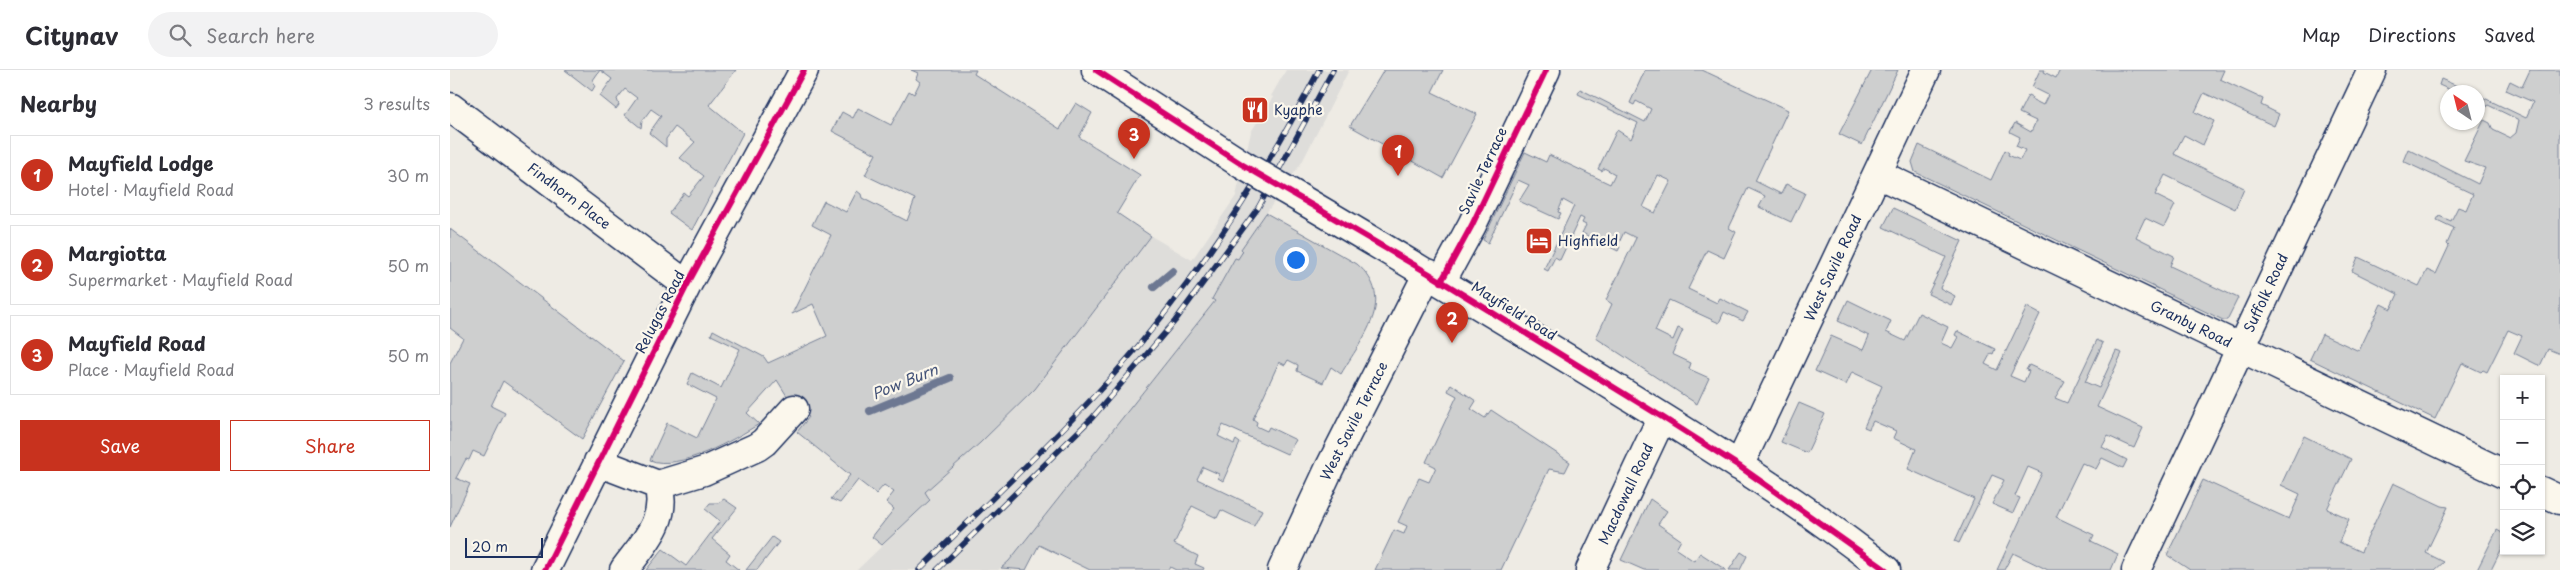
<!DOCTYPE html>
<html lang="en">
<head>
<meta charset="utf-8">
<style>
  body { margin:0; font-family:"Playpen Sans",sans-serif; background:#f2f2f3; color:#2b2b33 }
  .controls { position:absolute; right:15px; bottom:15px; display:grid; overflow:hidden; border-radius:0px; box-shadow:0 1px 4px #0004 }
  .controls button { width:45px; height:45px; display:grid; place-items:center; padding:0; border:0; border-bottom:1px solid #e1e1e2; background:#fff; color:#2b2b33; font:25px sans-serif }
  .compass { position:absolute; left:1990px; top:15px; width:45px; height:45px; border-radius:50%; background:#fff; box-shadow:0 1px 4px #0004; rotate:325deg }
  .scale { position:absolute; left:15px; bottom:12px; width:78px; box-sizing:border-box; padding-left:5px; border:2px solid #1b2f5e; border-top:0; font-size:14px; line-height:18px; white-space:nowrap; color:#1b2f5e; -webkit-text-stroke:4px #fbf7ec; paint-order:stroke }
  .you { position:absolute; left:845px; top:189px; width:18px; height:18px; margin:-12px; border:4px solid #fff; border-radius:50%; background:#1a73e8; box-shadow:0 0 0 8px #1a73e833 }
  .badge { display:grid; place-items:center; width:32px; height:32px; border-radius:50%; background:#c8321e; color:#fff; font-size:16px; font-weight:700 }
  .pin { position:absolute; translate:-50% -41px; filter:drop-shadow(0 1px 2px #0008) }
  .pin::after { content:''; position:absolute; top:26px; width:18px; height:15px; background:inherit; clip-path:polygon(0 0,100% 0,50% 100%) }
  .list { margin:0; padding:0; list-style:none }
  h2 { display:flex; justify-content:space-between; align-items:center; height:65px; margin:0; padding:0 20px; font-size:21px }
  h2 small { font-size:16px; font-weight:400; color:#7c7c81 }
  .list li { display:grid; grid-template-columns:32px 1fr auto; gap:15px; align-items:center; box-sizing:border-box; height:80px; margin:0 10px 10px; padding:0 10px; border:1px solid #e1e1e2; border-radius:0px }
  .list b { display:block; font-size:19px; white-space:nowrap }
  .list p { margin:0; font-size:16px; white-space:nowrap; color:#7c7c81 }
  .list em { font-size:16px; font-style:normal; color:#7c7c81 }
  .actions { display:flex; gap:10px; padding:15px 20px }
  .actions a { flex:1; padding:11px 0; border:1px solid #c8321e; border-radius:0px; text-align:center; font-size:18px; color:#c8321e }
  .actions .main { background:#c8321e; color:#fff }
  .icon { flex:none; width:28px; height:28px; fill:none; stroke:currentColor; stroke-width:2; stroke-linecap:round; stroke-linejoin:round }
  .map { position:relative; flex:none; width:2110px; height:500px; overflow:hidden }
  header { display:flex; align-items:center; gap:30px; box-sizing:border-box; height:70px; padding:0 25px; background:#fff; border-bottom:1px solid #e1e1e2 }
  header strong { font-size:24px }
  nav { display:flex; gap:28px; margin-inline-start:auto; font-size:18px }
  .search { width:350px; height:45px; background:#f2f2f3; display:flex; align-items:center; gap:12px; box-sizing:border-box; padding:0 18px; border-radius:28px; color:#7c7c81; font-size:19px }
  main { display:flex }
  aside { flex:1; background:#fff }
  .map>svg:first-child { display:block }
</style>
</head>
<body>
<header>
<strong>Citynav</strong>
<div class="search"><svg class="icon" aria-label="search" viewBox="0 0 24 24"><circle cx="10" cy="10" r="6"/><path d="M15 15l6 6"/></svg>Search here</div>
<nav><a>Map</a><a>Directions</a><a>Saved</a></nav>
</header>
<main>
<aside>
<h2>Nearby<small>3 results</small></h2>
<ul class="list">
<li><span class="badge">1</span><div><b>Mayfield Lodge</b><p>Hotel · Mayfield Road</p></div><em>30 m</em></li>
<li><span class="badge">2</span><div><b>Margiotta</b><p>Supermarket · Mayfield Road</p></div><em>50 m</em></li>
<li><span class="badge">3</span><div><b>Mayfield Road</b><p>Place · Mayfield Road</p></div><em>50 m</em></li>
</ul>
<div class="actions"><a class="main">Save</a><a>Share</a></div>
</aside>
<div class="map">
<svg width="2110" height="500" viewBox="0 0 2110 500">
  <rect width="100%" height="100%" fill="#eeebe4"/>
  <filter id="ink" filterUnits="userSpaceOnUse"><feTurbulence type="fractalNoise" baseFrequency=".02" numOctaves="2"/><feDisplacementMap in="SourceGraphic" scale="10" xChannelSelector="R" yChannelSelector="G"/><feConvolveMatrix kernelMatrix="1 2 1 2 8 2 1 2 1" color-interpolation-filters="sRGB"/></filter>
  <g filter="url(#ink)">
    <path fill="#deddda" d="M836,0h63l-47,92 -61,87 2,1 -5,10 -3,-1 -23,40 3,2 -206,260 -11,9h-141l73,-70 -5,-8 55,-49 55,-54 116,-153 41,24 44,-64 15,-64 22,-35 -2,-1z"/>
    <path fill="#cecfcf" stroke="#747f96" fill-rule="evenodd" d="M115,0h171l-27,35 34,28 -51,97 -23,-17 15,-20 4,3 16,-20 -24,-18 15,-16 -20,-15 -9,12v8l-17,-14 12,-17 -10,-7 -9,12 -1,7 -16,-13 12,-17 -12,-9 -8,10 2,6 -3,4 -16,-13 12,-17 -12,-9 -7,10 2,6 -3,5z
      M461,0h65l-2,4 86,55 16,-26 16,10 -13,24 61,38 -23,38 34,23 -116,153 -55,54 -55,49 5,8 -48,45 -10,-8 22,-28 -8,-7 8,-10 -10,-7 -8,9 -18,-14 -18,23 -9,-4 19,-24 -53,-43 12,-15 -17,-13 -15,-24 -30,33 12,11c-24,15 -81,48 -109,36l17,-37 30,15 19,-39 -29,-15 5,-11 29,15 19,-39 -29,-14 2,-5 51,27 4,6 59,-27 -14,-32 -21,10 39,-79 -19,-10 12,-24 22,11 11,-21 4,3 1,4 45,23 8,-22 -50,-24 11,-21 -44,-23 10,-19 11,6 5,-10 33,17 18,-34 5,3 6,-12 -4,-3 2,-6z
      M934,0h59l-11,22 45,22 -34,64 -93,-52z
      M1195,0h57l86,40 -33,71 26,13 5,-10 19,9 -14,29 -32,-15 6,-11 -17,-8 -19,40 7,4 -12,26 -17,-8 -19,39 29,14 3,-5 28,14 -5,9 -19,-9 -5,11 -50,-23 -14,31 18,9 5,-12 5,2 -11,24 19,9 -2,6 20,9 -12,26 -101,-66 16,-34 -6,-4 30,-62 -12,-6 -6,13 2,2 -2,4 -36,-18 4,-8 -4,-2 2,-4 -4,-2 -20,43 -5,-3 -7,14 -4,-2 30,-63 -11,-6 -5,12 3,1 -3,6 -39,-18 10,-16 -11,-5 -30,63 -5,-3 42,-88 21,10 3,-7 61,29 5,-10 -11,-6 -2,3 -4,-2 19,-39 14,9 7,-16 -60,-29 2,-5 65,33 6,-13 -15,-8 -2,4 -4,-2zM1208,105l13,6 -16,32 -12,-6z
      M1422,0h26l-36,75 -23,-11z
      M1590,0h5l-1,2 12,6 4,-8h164l-4,9 43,20 -2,6 18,9 -5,12 -70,-33 -9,19 19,9 -11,24 -19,-10 -10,19 70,34 -9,21 -70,-34 -10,20 20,10 -11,22 -19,-9 -9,19 38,19 -4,10 68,32 -11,22h-4l-308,-148 -3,-10 7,-17 72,35 14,-30 4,3 -1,2 12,5 5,-10 -9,-4 4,-9 -10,-5 5,-9 16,9 5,-11 -17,-8 9,-18 4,2 -1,2 12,6 5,-10 -16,-8z
      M2080,0h30v284l-12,-5 -8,17 -26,-13 8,-17 -14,-6 -21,42 -4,-2 -2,2 -19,-9 -27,56 -125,-60 12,-25 37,17 22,-47 10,5 7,-15 -46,-23 6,-14 61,29 8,-16 9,4 13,-28 -2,-2 7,-16 -17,-8 2,-4 12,5 7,-14 8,3 7,-16 -70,-33 5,-12 70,35 7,-16 -21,-7 20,-41 6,3 3,7 17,8 6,-5 3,-13 -31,-15 -1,2 -9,-4v-8l48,23 7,-16 -27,-12 4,-9 12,6z
      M1991,9l30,13h-16l-16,-7z
      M1443,138l69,33 -22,47 15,8 -4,9 -23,-11 18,-37 -63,-30z
      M816,143l91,51c41,35 5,74 -16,110l-10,-7 -8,16 -26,-12 1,-6 -10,-5 -3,5 -6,-3 -26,57 4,3 -1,4 11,5 2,-4 27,13 -9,14 -64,-29 -5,11 16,8 2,-4 4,3 -17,38 -5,-3 1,-4 -16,-7 -6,12 65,31 -8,16 -33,-16 -4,8 -25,-12 -18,38 24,12 -3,8 9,4 -1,2h-27l-6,-3 -2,3h-78l-51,-25 -13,25 -25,-2 8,-7 206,-260 -3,-2 23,-41 3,1 5,-8 -2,-2z
      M0,159l174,132 -42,78 -79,-58 -12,25 14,7 -21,43 -11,-5 -4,9 -3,-1 -10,19 14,6 -20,43v-164l13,-25 -13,-10z
      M1398,230l43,21 -5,11 19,9 14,-28 29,14 -7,16 11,5 6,-11 -3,-2 2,-4 38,18 -2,5 -2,-1 -6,11 12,6 30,-63 13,7 -30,62 14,6 5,-11 -3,-1 3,-5 36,16 -10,17 12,5 30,-63 6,3 -18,39 14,6 17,-37 6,2 -25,54 46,21 -9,20 -26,-12 -6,11 25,13 -4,8 -21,-10 -6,11 -14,-6 -26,54 38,18 -3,6 27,13 -7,16h-63l-35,-17 -9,17h-7l45,-97 -14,-6 -13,29 5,2 -7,15 -21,-9 12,-24 -12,-5 -33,68 -4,-2 19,-42 -66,-30 8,-20 -23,-11 3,-7 -23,-10 -4,8 -5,-2 18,-41 -30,-14 -6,13 -31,-14 16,-35 32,14 6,-14 -31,-15z
      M1001,314l25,17 -5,8 14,9 6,-8 79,52 -5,10 -16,-3 -48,101h-126l19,-40 10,4 3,-8 -9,-4 21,-44 10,4 7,-15 -10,-5 31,-66 -9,-5z
      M1349,333l26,11 -18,39 -26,-11z
      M1854,366l47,23 -24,50 22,10 -10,23 22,10 32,-69 49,23 6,1 -22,46 18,9 -9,8h-245l-23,-15 36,-75 86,39 11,-25 -19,-9z
      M274,429l13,9 -25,31 18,15 -4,6 13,10h-93l17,-21 23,17 34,-45 -15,-12 5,-6h8z
      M1200,429l17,12 -9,13 23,16 -5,9 18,12 6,-8 26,17h-82l-23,-10z
      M2047,460l7,4v10l-13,26h-14z
      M322,467l7,5 -22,28h-11z
      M1291,482l6,4 -7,14h-11z"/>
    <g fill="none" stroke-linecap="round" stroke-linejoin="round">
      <path stroke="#6d7892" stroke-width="8" d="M704,217l19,-16
        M420,341l80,-33"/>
      <g stroke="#1b2f5e" stroke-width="31">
        <path id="minor" d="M646,0l147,95
          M0,37l237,178
          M1428,104l626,300
          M834,119c108,63 215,128 322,193 95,59 192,118 280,188
          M991,212l31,-57 74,-155
          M148,392l60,23c11,34 -15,59 -34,85
          M1289,396l187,-396
          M208,415l46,-14 53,-24 7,-5 30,-33
          M2091,421l19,9
          M95,500l142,-285 117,-215
          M832,500l47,-101 99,-196
          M1140,500l72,-153
          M1686,500l236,-500"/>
      </g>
      <use href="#minor" stroke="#fbf7ec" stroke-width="28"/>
      <g stroke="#1b2f5e" stroke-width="5.5">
        <path id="rail" d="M469,500c64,-63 130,-124 190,-190 84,-94 152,-199 210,-310
          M487,500l155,-152 83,-97 83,-113 75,-138"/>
      </g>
      <use href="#rail" stroke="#fbf7ec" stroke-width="4" stroke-dasharray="11" stroke-linecap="butt"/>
      <g stroke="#1b2f5e" stroke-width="31" stroke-linecap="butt">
        <path id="minor-bridge" d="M793,95l41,24"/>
      </g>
      <use href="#minor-bridge" stroke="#fbf7ec" stroke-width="28"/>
      <g stroke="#fbf7ec" stroke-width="9">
        <path id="cycleway" d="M646,0l147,95 185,108 234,144 77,49 147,104
          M991,212l31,-57 74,-155
          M95,500l142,-285 117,-215"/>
      </g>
      <use href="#cycleway" stroke="#d6006c" stroke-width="6"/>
    </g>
  </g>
  <defs>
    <g id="restaurant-square" transform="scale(1.4375)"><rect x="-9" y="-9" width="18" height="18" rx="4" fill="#c8321e" stroke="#fbf7ec"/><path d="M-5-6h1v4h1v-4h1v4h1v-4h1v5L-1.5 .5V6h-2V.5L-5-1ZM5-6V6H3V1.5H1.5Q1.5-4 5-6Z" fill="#fff"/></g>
    <g id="hotel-square" transform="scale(1.4375)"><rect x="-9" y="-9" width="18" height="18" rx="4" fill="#c8321e" stroke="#fbf7ec"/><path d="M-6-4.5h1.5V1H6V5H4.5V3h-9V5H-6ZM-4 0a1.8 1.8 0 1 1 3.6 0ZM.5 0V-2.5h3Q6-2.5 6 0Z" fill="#fff"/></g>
  </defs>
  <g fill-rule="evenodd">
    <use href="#restaurant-square" x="805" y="40"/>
    <use href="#hotel-square" x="1089" y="171"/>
  </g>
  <g text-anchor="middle" stroke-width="4.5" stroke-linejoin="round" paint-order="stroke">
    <g font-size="14" fill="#1b2f5e" stroke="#fbf7ec" text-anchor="start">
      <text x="824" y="45">Kyaphe</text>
      <text x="1108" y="176">Highfield</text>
    </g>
    <g font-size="14" fill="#1b2f5e" stroke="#fbf7ec">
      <text transform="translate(1033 101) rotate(-65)" y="5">Savile Terrace</text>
      <text transform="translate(119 126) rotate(37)" y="5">Findhorn Place</text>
      <text transform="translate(1383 198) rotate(-65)" y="5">West Savile Road</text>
      <text transform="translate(1816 223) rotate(-65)" y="5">Suffolk Road</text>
      <text transform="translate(1064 241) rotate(32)" y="5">Mayfield Road</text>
      <text transform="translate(210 242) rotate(-63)" y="5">Relugas Road</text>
      <text transform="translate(1741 254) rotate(26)" y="5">Granby Road</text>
      <text transform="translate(904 351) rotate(-63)" y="5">West Savile Terrace</text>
      <text transform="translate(1176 424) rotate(-65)" y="5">Macdowall Road</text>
    </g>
    <g font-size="15" font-style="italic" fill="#445378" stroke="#fbf7ec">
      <text transform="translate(455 312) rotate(-22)" y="5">Pow Burn</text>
    </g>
  </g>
</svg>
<div class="controls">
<button>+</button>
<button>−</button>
<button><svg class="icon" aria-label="locate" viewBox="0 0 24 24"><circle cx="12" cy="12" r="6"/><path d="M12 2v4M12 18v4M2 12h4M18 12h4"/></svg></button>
<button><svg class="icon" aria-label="layers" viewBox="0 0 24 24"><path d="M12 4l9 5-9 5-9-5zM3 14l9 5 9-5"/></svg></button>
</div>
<svg class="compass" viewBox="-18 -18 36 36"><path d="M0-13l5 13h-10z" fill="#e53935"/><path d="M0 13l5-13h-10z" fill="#7c7c81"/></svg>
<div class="scale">20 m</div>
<div class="you"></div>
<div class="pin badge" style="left:948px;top:106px">1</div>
<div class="pin badge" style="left:1002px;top:273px">2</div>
<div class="pin badge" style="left:684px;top:89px">3</div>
</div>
</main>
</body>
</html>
